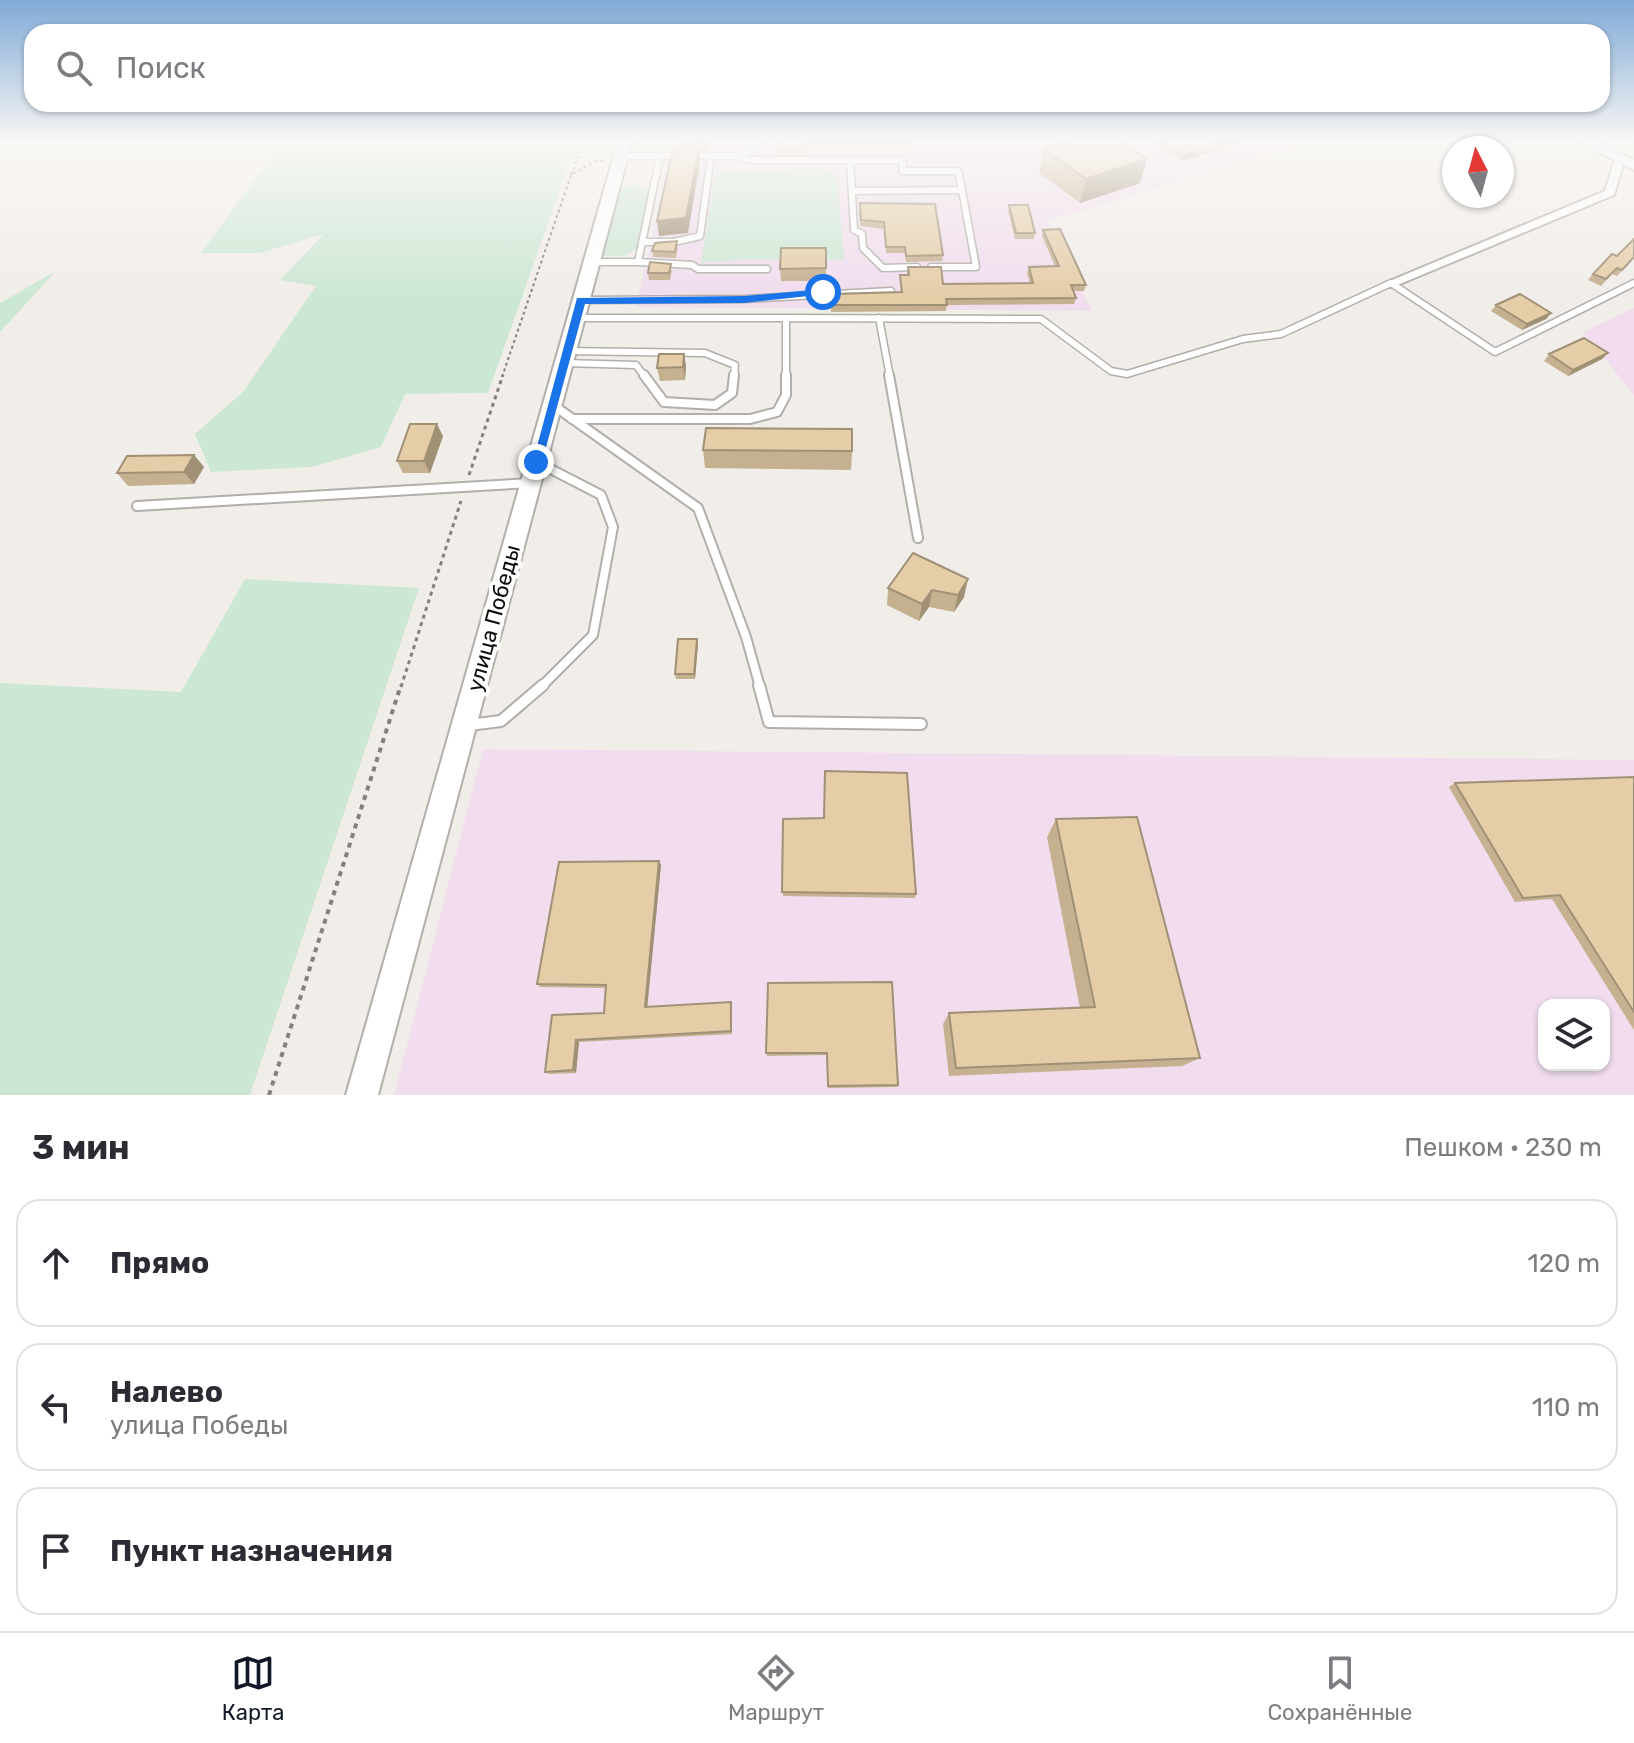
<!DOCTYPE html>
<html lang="ru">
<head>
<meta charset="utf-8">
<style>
  body { margin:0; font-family:Rubik,sans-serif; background:#f7f7f7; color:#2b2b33 }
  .controls { position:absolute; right:24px; bottom:24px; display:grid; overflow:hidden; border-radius:16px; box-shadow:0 2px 6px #0004 }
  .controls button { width:72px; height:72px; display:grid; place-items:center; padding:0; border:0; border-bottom:2px solid #e1e1e2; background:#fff; color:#2b2b33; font:40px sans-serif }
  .compass { position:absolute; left:1442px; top:136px; width:72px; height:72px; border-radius:50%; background:#fff; box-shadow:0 2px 6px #0004; rotate:354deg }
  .stop { position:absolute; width:24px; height:24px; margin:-18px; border:6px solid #1a73e8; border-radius:50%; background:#fff }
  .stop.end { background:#1a73e8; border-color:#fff; box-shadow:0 2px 8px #0008 }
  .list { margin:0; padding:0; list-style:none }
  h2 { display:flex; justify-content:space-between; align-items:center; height:104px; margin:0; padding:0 32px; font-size:34px }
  h2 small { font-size:26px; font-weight:400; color:#7c7c81 }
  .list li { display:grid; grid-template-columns:52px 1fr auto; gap:24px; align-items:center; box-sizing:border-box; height:128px; margin:0 16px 16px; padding:0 16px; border:2px solid #e1e1e2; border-radius:24px }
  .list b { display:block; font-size:30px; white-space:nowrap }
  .list p { margin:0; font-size:26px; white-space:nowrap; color:#7c7c81 }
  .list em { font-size:26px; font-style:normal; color:#7c7c81 }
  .icon { flex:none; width:44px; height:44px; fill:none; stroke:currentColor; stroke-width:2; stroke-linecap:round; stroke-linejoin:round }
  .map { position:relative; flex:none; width:1634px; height:1095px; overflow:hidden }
  .search { position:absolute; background:#fff; box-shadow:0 2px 6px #0004; left:24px; right:24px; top:24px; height:88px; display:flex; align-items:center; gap:20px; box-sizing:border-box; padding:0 28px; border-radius:24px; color:#7c7c81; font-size:30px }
  .sheet { height:536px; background:#fff }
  nav { display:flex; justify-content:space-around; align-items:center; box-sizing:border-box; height:112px; border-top:2px solid #e1e1e2; background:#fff; font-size:22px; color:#7c7c81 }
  nav a { display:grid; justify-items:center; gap:4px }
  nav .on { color:#111827 }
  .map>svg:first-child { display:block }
</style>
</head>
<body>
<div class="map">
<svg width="1634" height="1095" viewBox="0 0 1634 1095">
  <rect width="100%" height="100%" fill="#f1ede8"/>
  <path fill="#f1dded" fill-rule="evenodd" d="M673,141h636l-261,80 44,90 -456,-4z
    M1634,308v87l-51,-63z
    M483,749l1151,11v335h-1240zM1544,1005h60v60h-60z"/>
  <path fill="#cde7d5" d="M283,141h294l-89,252 -83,1 -24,53 -69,20 -101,5 -16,-38 48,-42 73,-106 -36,-6 44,-46 -64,19h-59z
    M825,169l12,5 7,86 -96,-1 -47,4 15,-92z
    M635,185l14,4 -12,59 -12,8h-25l17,-67z
    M56,271l-56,61v-29z
    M245,579l174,9 -169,507h-250v-412l181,9z"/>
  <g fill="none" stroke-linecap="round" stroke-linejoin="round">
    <g stroke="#b2aea9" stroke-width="9">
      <path id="lane-far2" d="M621,156h58
        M701,156h36l14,4h151l1,11h55l4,19 -110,1
        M737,156l20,-9v-6
        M850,160l4,70 8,4 1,14 20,20 34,-1
        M642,242h32l26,-6 11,-80
        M592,262h46l22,-106
        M638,262l54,3 6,4h69
        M931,267h45l-14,-77
        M582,300l162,-1 147,-8
        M576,318h210v59
        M786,318l255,1 70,52 16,3 116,-35 38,-5 110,-51 104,69 139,-69
        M879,318l11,59
        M567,351l138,2 30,12 -1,12
        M564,363l72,2 9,12"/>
    </g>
    <g stroke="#b2aea9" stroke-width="12">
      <path id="lane-far1" d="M644,375l20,27 51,3 17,-12 2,-18
        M889,375l29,163
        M553,405l145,103 48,129 14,50
        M572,419h178l27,-7 9,-17v-20
        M537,462l64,33 12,32 -20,108 -52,52
        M137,506l394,-23"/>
    </g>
    <g stroke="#b2aea9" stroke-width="14">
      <path id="lane" d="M759,685l10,37 152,2
        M469,725l32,-4 42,-36"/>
    </g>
    <g stroke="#b2aea9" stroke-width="4">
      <path id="street" d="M1620,156l5,3 -11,36 -219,91 -4,1 -6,-4 220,-92 10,-32z"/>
    </g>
    <g stroke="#b2aea9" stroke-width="4">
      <path id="secondary" d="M618,141h14l-254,954h-32z
        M1577,141h19l38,19v10z"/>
    </g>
    <path stroke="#84817d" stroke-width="2" stroke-dasharray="3 3" stroke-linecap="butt" d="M571,175l14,-34
      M502,377l69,-202 24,-14h8"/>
    <path stroke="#84817d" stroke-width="3" stroke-dasharray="4 4" stroke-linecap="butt" d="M469,475l34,-100
      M401,687l60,-186"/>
    <path stroke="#84817d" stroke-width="4" stroke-dasharray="5 5" stroke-linecap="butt" d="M269,1095l132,-410"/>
    <use href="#lane-far2" stroke="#fff" stroke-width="6"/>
    <use href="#lane-far1" stroke="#fff" stroke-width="8"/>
    <use href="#lane" stroke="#fff" stroke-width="10"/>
    <use href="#street" fill="#fff" fill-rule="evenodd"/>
    <use href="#secondary" fill="#fff" fill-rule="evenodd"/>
  </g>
  <path fill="#c5b090" d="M776,141h136v6h-106v6h-30z
    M1150,141h96l-64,20z
    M1044,149l96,34 -60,20 -41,-30z
    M1009,205l26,28 -1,6h-19l-7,-28z
    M859,209l84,46 -1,6 -36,1 -1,-9h-19l-2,-24 -24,-3z
    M1043,230l43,55 -2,6h-11l3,7 -2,6 -127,1 -1,6 -115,1v-18l70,-2 -1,-17h7l1,-8 35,17 87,-1 -3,-10 2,-6 26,-1 -13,-30z
    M678,247l-2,11 -23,-1 -1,-6z
    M826,248v33h-45l-1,-12z
    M1634,258l-17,18 -5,-2 -11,12 -13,-6 5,-6z
    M672,270l-2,10h-21l-1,-7z
    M1496,305l55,8 -5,6 -24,11 -31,-19z
    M1608,353l-6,6 -34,17 -24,-15 5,-7z
    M686,366l-1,14 -25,1 -3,-13z
    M443,436l-13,37h-27l-6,-12z
    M703,450l149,1 -1,19 -146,-2z
    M194,455l10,12 -10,17 -66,2 -11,-13z
    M913,553l51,44 -10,15 -25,-5 -10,14 -32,-16 1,-17z
    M697,639l1,5 -3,35h-19l-1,-5z
    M1634,777v253l-82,-131 -37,3 -66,-115 6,-4z
    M783,819l133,75 -1,4 -132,-2z
    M1056,819l144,239 -18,8 -233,10 -6,-52 6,-11 131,-5 -33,-171z
    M661,865l-14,142 85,-2v29l-153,8 -3,31 -27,1 -4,-2 59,-59 2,-25 -66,-1 -3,-3z
    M768,983l130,102 -1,2 -69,1 -1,-33 -60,1z"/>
  <path fill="#a09076" d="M694,141h16l-1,8 -10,4 1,9 -12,71 -29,3 -2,-15z
    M1228,141h18l-64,20 2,-6z
    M1147,159l-7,24 -60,20 6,-24z
    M1551,313l-5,6 -24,11 5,-6z
    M1608,353l-6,6 -34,17 5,-6z
    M684,354l2,12 -1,14 -2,-13z
    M437,424l6,12 -13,37 -6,-12z
    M194,455l10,12 -10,17 -10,-12z
    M968,579l-4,18 -10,15 4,-17z
    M932,590l-3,17 -10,14 3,-17z
    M697,639l1,5 -3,35 -1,-5z
    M659,861l2,4 -14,145 -2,-3z
    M576,1040l3,2 -3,31 -3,-3z"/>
  <path fill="#e5cda8" stroke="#a09076" stroke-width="2" d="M682,141h13l4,7 -13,70 -29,3 15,-68 11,-10z
    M776,141h30v5h-31z
    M1069,141h52l26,18 -61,20 -42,-30z
    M1162,141h66l-44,14z
    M860,203l75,1 8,51 -37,1 -1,-9h-19l-2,-25 -23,-2z
    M1009,205h19l7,28h-19z
    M1060,229l26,56h-15l5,13 -130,1 1,6h-116v-11l71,-2 -2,-17h9l-1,-8h33l2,17 90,-1 -4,-16 30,-1 -16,-36z
    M1634,239v18l-12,13 -5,-2 -11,11 -13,-5 19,-20 5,2z
    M677,241l-2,11 -23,-1 3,-8z
    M781,248h45v20l-46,1z
    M650,262l21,2 -2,9h-21z
    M1520,294l31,19 -24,11 -31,-19z
    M1584,338l24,15 -35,17 -24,-16z
    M659,354h25l-1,13 -26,1z
    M410,424h27l-13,37h-27z
    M706,428l146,1v22l-149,-1z
    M194,455l-10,17 -67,1 10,-17z
    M913,553l55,26 -10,16 -26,-5 -10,14 -34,-16z
    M678,639h19l-3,35h-19z
    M825,771l82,2 9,121 -134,-2 1,-73 41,-1z
    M1634,777v235l-74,-117 -37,3 -68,-115z
    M1137,817l63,241 -244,10 -7,-55 146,-6 -39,-188z
    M659,861l-14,146 86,-5v29l-155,9 -3,30 -28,2 7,-57 52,-2 2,-28 -69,-1 22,-122z
    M892,982l6,103 -70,1 -1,-33h-61l2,-70z"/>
  <linearGradient id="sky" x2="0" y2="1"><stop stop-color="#80aad7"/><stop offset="0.48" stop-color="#f9f7f5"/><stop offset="1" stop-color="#f9f7f5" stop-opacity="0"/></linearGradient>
  <rect width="1634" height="295" fill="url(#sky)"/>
  <path fill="#1a73e8" d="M823,289l4,5 -83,9 -159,1 -43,158 -10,3 45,-167 167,-2z"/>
  <g text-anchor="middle" stroke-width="8" stroke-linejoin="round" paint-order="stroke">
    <g font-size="22" fill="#0e0d0b" stroke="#fff">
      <text transform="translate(493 618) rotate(-75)" y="8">улица Победы</text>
    </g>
  </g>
</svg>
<div class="controls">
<button><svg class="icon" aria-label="layers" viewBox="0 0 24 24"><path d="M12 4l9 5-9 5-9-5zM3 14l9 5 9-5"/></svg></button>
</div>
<svg class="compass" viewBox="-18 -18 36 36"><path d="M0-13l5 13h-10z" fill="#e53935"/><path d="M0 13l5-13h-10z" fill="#7c7c81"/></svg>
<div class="stop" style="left:823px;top:292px"></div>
<div class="stop end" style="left:536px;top:462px"></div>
<div class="search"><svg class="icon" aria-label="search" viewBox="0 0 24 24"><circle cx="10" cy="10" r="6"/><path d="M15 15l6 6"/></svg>Поиск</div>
</div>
<section class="sheet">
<h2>3 мин<small>Пешком · 230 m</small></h2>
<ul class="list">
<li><svg class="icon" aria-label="ahead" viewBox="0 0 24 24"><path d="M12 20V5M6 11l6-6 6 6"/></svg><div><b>Прямо</b></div><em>120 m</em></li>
<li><svg class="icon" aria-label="left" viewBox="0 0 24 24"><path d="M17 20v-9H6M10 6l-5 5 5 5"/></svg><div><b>Налево</b><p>улица Победы</p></div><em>110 m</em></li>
<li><svg class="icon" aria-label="arrive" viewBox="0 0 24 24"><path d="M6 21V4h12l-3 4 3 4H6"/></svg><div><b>Пункт назначения</b></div></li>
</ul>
</section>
<nav>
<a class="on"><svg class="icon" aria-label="map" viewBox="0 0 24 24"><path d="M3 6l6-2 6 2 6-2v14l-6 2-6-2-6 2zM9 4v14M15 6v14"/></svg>Карта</a>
<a><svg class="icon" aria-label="directions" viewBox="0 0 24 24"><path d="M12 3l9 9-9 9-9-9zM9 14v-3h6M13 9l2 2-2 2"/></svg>Маршрут</a>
<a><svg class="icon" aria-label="saved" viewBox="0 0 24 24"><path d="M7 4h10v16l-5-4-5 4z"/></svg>Сохранённые</a>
</nav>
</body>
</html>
